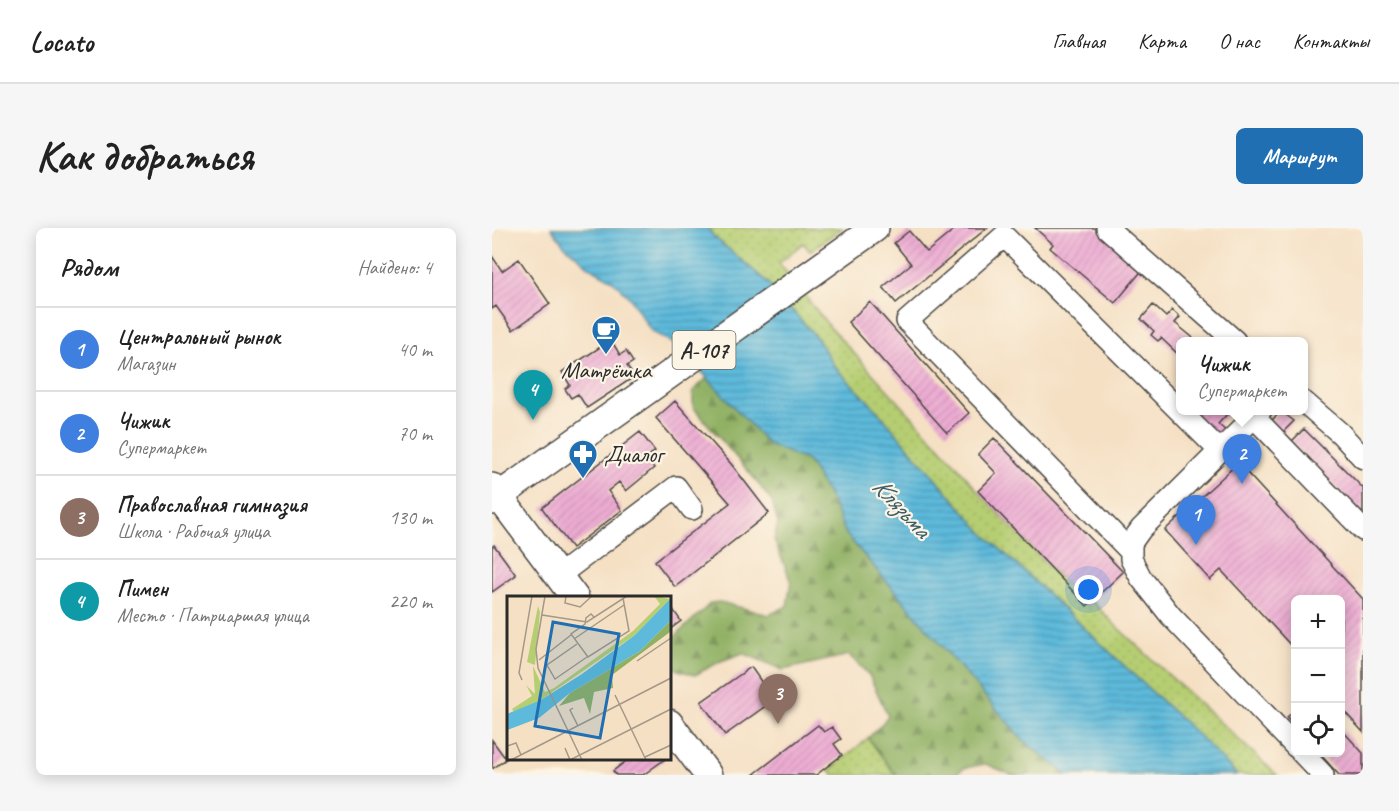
<!DOCTYPE html>
<html lang="ru">
<head>
<meta charset="utf-8">
<style>
  body { margin:0; font-family:Caveat,sans-serif; background:#f6f6f6; color:#222 }
  .controls { position:absolute; right:18px; bottom:18px; display:grid; overflow:hidden; border-radius:9px; box-shadow:0 3px 15px #0003 }
  .controls button { width:54px; height:54px; display:grid; place-items:center; padding:0; border:0; border-bottom:2px solid #e0e0e0; background:#fff; color:#222; font:30px sans-serif }
  .you { position:absolute; left:597px; top:362px; width:21px; height:21px; margin:-15px; border:4px solid #fff; border-radius:50%; background:#1a73e8; box-shadow:0 0 0 9px #1a73e833 }
  .badge { display:grid; place-items:center; width:39px; height:39px; border-radius:50%; background:#1f6fb2; color:#fff; font-size:20px; font-weight:700 }
  .pin { position:absolute; translate:-50% -50px; filter:drop-shadow(0 2px 3px #0008) }
  .pin::after { content:''; position:absolute; top:32px; width:21px; height:18px; background:inherit; clip-path:polygon(0 0,100% 0,50% 100%) }
  .popup { position:absolute; left:684px; top:109px; width:132px; height:78px; box-sizing:border-box; display:grid; place-content:center; border-radius:9px; background:#fff; filter:drop-shadow(0 2px 4px #0005); font-size:20px; white-space:nowrap; color:#767676 }
  .popup b { font-size:22px; color:#222 }
  .popup::after { content:''; position:absolute; left:50%; top:100%; margin-left:-12px; border:12px solid transparent; border-top-color:#fff }
  .list { margin:0; padding:0; list-style:none }
  h2 { display:flex; justify-content:space-between; align-items:center; height:78px; margin:0; padding:0 24px; font-size:26px }
  h2 small { font-size:20px; font-weight:400; color:#767676 }
  .list li { display:grid; grid-template-columns:39px 1fr auto; gap:18px; align-items:center; box-sizing:border-box; height:84px; padding:0 24px; border-top:2px solid #e0e0e0 }
  .list b { display:block; font-size:22px; white-space:nowrap }
  .list p { margin:0; font-size:20px; white-space:nowrap; color:#767676 }
  .list em { font-size:20px; font-style:normal; color:#767676 }
  .icon { flex:none; width:33px; height:33px; fill:none; stroke:currentColor; stroke-width:2; stroke-linecap:round; stroke-linejoin:round }
  .map { position:relative; flex:none; width:871px; height:547px; overflow:hidden; border-radius:9px }
  header { display:flex; align-items:center; gap:36px; box-sizing:border-box; height:84px; padding:0 30px; background:#fff; border-bottom:2px solid #e0e0e0 }
  header strong { font-size:28px }
  nav { display:flex; gap:33px; margin-inline-start:auto; font-size:21px }
  .intro { display:flex; align-items:center; justify-content:space-between; box-sizing:border-box; height:144px; padding:0 36px }
  h1 { margin:0; font-size:42px }
  .button { padding:15px 27px; border-radius:9px; background:#1f6fb2; color:#fff; font-size:21px; font-weight:700 }
  main { display:flex; gap:36px; padding:0 36px }
  aside { flex:1; background:#fff; border-radius:9px; box-shadow:0 3px 15px #0003 }
  .map>svg:first-child { display:block }
</style>
</head>
<body>
<header>
<strong>Locato</strong>
<nav><a>Главная</a><a>Карта</a><a>О нас</a><a>Контакты</a></nav>
</header>
<div class="intro"><h1>Как добраться</h1><a class="button">Маршрут</a></div>
<main>
<aside>
<h2>Рядом<small>Найдено: 4</small></h2>
<ul class="list">
<li><span class="badge" style="background:#3f7fe0">1</span><div><b>Центральный рынок</b><p>Магазин</p></div><em>40 m</em></li>
<li><span class="badge" style="background:#3f7fe0">2</span><div><b>Чижик</b><p>Супермаркет</p></div><em>70 m</em></li>
<li><span class="badge" style="background:#8d6e63">3</span><div><b>Православная гимназия</b><p>Школа · Рабочая улица</p></div><em>130 m</em></li>
<li><span class="badge" style="background:#0f9aa8">4</span><div><b>Пимен</b><p>Место · Патриаршая улица</p></div><em>220 m</em></li>
</ul>
</aside>
<div class="map">
<svg width="871" height="547" viewBox="0 0 871 547">
  <defs>
    <pattern id="grass-dots" width="8" height="8" patternUnits="userSpaceOnUse" patternTransform="scale(1.5)"><rect width="8" height="8" fill="#b6ce72"/><path d="M2 2h.1M6 6h.1" fill="none" stroke="#9db163" stroke-width="1.8" stroke-linecap="round"/></pattern>
    <pattern id="forest-firs" width="22" height="20" patternUnits="userSpaceOnUse" patternTransform="scale(1.5)"><rect width="22" height="20" fill="#90b164"/><path d="M5 1l3.5 6h-7zM16 11l3.5 6h-7z" fill="#769053"/></pattern>
    <pattern id="water-rules" width="6" height="5" patternUnits="userSpaceOnUse" patternTransform="scale(1.5)"><rect width="6" height="5" fill="#5dbadb"/><path d="M0 2.5h6" fill="none" stroke="#4d97b2"/></pattern>
    <pattern id="building-hatch" width="6" height="6" patternUnits="userSpaceOnUse" patternTransform="scale(1.5)"><rect width="6" height="6" fill="#edacd3"/><path d="M-1 1l2-2M0 6l6-6M5 7l2-2" fill="none" stroke="#cb94b5"/></pattern>
  </defs>
  <rect width="100%" height="100%" fill="#fcf5e5"/>
  <filter id="ink" filterUnits="userSpaceOnUse"><feTurbulence type="fractalNoise" baseFrequency=".0167" numOctaves="2"/><feDisplacementMap in="SourceGraphic" scale="12" xChannelSelector="R" yChannelSelector="G"/><feConvolveMatrix kernelMatrix="1 2 1 2 8 2 1 2 1" color-interpolation-filters="sRGB"/></filter>
  <filter id="wash" filterUnits="userSpaceOnUse"><feTurbulence type="fractalNoise" baseFrequency=".008" numOctaves="4" result="noise"/><feDisplacementMap in="SourceGraphic" scale="24" xChannelSelector="R" yChannelSelector="G"/><feGaussianBlur stdDeviation="1.35" result="paint"/><feColorMatrix in="noise" values="0 0 0 0 0 0 0 0 0 0 0 0 0 0 0 0 0 1.4 0 .05"/><feComposite in="paint" operator="in"/></filter>
  <g filter="url(#wash)">
    <rect width="100%" height="100%" fill="#f5e0c4"/>
    <path fill="url(#grass-dots)" stroke="#707c4e" stroke-width="1.5" d="M216,0h134l-32,23 -7,-8 -24,20 50,63 122,133 27,32 109,115 5,-5 25,26 160,148h-40l-38,-39 -216,-203 -113,-130 -35,-36 -18,-29 -51,-57 -53,-45z
      M376,510l28,37h-62l-4,-5z"/>
    <path fill="url(#forest-firs)" stroke="#5e6e48" stroke-width="1.5" d="M216,149l60,67 40,17 23,38 15,35 176,205 45,36h-55l-26,-11 -22,4 -11,7h-57l-28,-37 12,-12 8,-10 -19,-41 -20,-20 -66,15 -40,-17 -22,8 -26,14 -17,-5 -9,-8v-20l42,-39 9,-1 49,13 18,-9 4,-25 -17,-41 4,-16 -6,-22 -18,-24 -61,-71v-16z"/>
    <path fill="url(#water-rules)" stroke="#447283" stroke-width="1.5" d="M59,0h157l5,8 53,45 51,57 18,29 35,36 113,130 216,203 38,39h-170l-45,-36 -176,-205 -15,-35 -23,-38 -40,-17 -90,-98 -27,-15 -21,-33 -19,-19 -20,-11 -27,-23z"/>
    <g id="blocks">
      <path fill="url(#building-hatch)" d="M464,0h31l-91,75 -13,-16 28,-23 -17,-21 15,-12 18,21z
        M543,0h61l48,40 -29,35 -65,-55 3,-4z
        M0,28l10,15 17,-12 31,45 -37,26 -17,-24 -4,3z
        M378,74l99,111 -22,20 -99,-111z
        M661,77l13,12 6,-7 8,7 -5,6 22,18h-17v15l-19,-18 -3,3 -7,-6 3,-4 -13,-12z
        M119,112l9,15 6,-4 7,11 -6,4 7,11 -47,31 -9,-14 -7,4 -6,-9 5,-4 -8,-13z
        M183,173l57,64 37,48 -94,74 -20,-26 75,-58 -74,-85z
        M690,183h48l-12,13 8,7 -8,10z
        M789,183l13,10 -12,12 -12,-11z
        M812,201l59,59v26l-72,-72z
        M148,204l15,19 -9,7 8,10 -28,23 -7,-9 -11,9 14,19 -50,38 -30,-40z
        M502,210l129,134 -36,34 -109,-115 18,-18 -18,-19z
        M746,235l125,136v133l-20,-22 -2,3v-113l-45,-1v52l-75,-81 -11,10 -45,-50z
        M2,317l22,30 -24,17v-45z
        M177,376l12,17 -12,9z
        M259,439l23,33 -49,35 -24,-33z
        M804,482v16l-9,-9z
        M326,497l6,7 8,-5 9,12 -7,5 8,11 -26,20h-63z
        M849,501l22,24v22h-24l-20,-22h22z
        M0,512l14,19 -14,10z
        M137,531h36l-22,16h-27l-3,-4z"/>
    </g>
  </g>
  <g filter="url(#ink)">
    <use href="#blocks" fill-opacity="0" stroke="#494642" stroke-width="1.5"/>
    <g fill="none" stroke-linecap="round" stroke-linejoin="round">
      <g stroke="#494642" stroke-width="24">
        <path id="minor" d="M615,0l128,113
          M812,174l36,31 23,25
          M769,182l-120,119 -10,14v16l10,19 30,38 125,131
          M762,189l109,113
          M639,324l-224,-231 97,-85 216,215
          M66,348l118,-89 16,22
          M809,524l22,23"/>
      </g>
      <g stroke="#494642" stroke-width="30">
        <path id="major" d="M0,259l83,111
          M0,273l383,-273
          M177,495l39,52"/>
      </g>
      <use href="#minor" stroke="#fff" stroke-width="21"/>
      <use href="#major" stroke="#fff" stroke-width="27"/>
    </g>
  </g>
  <defs>
    <g id="cafe-pin" transform="scale(1.5)"><path d="M0 17L-7.5 6A9.5 9.5 0 1 1 7.5 6Z" fill="#1f6fb2" stroke="#fcf5e5"/><path d="M-5.5-4.5H6V0H3Q3 3.5 0 3.5H-2.5Q-5.5 3.5-5.5 0ZM3-3.2v2h1.7v-2ZM-6 4.5H4V6H-6Z" fill="#fff"/></g>
    <g id="pharmacy-pin" transform="scale(1.5)"><path d="M0 17L-7.5 6A9.5 9.5 0 1 1 7.5 6Z" fill="#1f6fb2" stroke="#fcf5e5"/><path d="M-2-6h4v4h4v4h-4v4h-4v-4h-4v-4h4Z" fill="#fff"/></g>
  </defs>
  <g fill-rule="evenodd">
    <use href="#cafe-pin" x="114" y="102"/>
    <use href="#pharmacy-pin" x="91" y="226"/>
  </g>
  <g text-anchor="middle" stroke-width="4.5" stroke-linejoin="round" paint-order="stroke">
    <rect fill="#fcf5e5" stroke="#6a6863" stroke-width="1.5" x="180.5" y="103" width="63" height="38" rx="4.5"/>
    <g font-size="22" font-weight="bold" fill="#2b2b2b">
      <text x="212" y="130">А-107</text>
    </g>
    <g font-size="24" fill="#2b2b2b" stroke="#fcf5e5">
      <text x="114" y="150">Матрёшка</text>
      <text x="112" y="234" text-anchor="start">Диалог</text>
    </g>
    <g font-size="26" font-style="italic" fill="#3c5d69" stroke="#fcf5e5">
      <text transform="translate(410 279) rotate(47)" y="9">Клязьма</text>
    </g>
  </g>
  <g transform="translate(15 368)">
    <rect width="164" height="164" fill="#f5e0c4"/>
    <path d="M147,0l16,3 -35,36 -94,65 -27,12 -2,-3 20,-13 -6,-11 9,9 -2,-28 12,26 9,-4 79,-57 27,-27zM31,10l2,6 -5,53 -8,-3z" fill="#b6ce72"/>
    <path d="M163,25v11l-58,43 1,13 -19,4 -4,22 -6,-16 -25,8 11,-13 70,-42z" fill="#90b164"/>
    <path d="M163,3v22l-30,30 -70,42 -31,25 -32,12v-16l34,-14 41,-26 53,-39z" fill="#5dbadb"/>
    <path fill="none" stroke="#a49887" stroke-width="1.5" d="M38,0l-9,53 2,19 44,92M59,0l-1,7 15,4 12,-11M35,19l45,7 40,-26M87,21l-3,-3 -5,4 -1,6 -14,10 17,23 41,-26 -6,-33M67,43l50,-34M70,48l-30,21 8,14 32,-22M32,64l32,-25M130,65l34,-23M15,84l-3,-7 13,-77M108,99l31,65M66,112l-3,2 8,16M0,150l9,-3 5,12M58,152l5,12 101,-51M138,161l26,-12M4,164l160,-82"/>
    <path fill="#1f6fb2" fill-opacity="0.15" stroke="#1f6fb2" stroke-width="3" d="M46,26l66,12 -19,104 -65,-12z"/>
    <rect width="164" height="164" fill="none" stroke="#2b2b2b" stroke-width="3"/>
  </g>
</svg>
<div class="controls">
<button>+</button>
<button>−</button>
<button><svg class="icon" aria-label="locate" viewBox="0 0 24 24"><circle cx="12" cy="12" r="6"/><path d="M12 2v4M12 18v4M2 12h4M18 12h4"/></svg></button>
</div>
<div class="you"></div>
<div class="pin badge" style="left:704px;top:317px;background:#3f7fe0">1</div>
<div class="pin badge" style="left:750px;top:256px;background:#3f7fe0">2</div>
<div class="popup"><b>Чижик</b>Супермаркет</div>
<div class="pin badge" style="left:286px;top:496px;background:#8d6e63">3</div>
<div class="pin badge" style="left:41px;top:192px;background:#0f9aa8">4</div>
</div>
</main>
</body>
</html>
